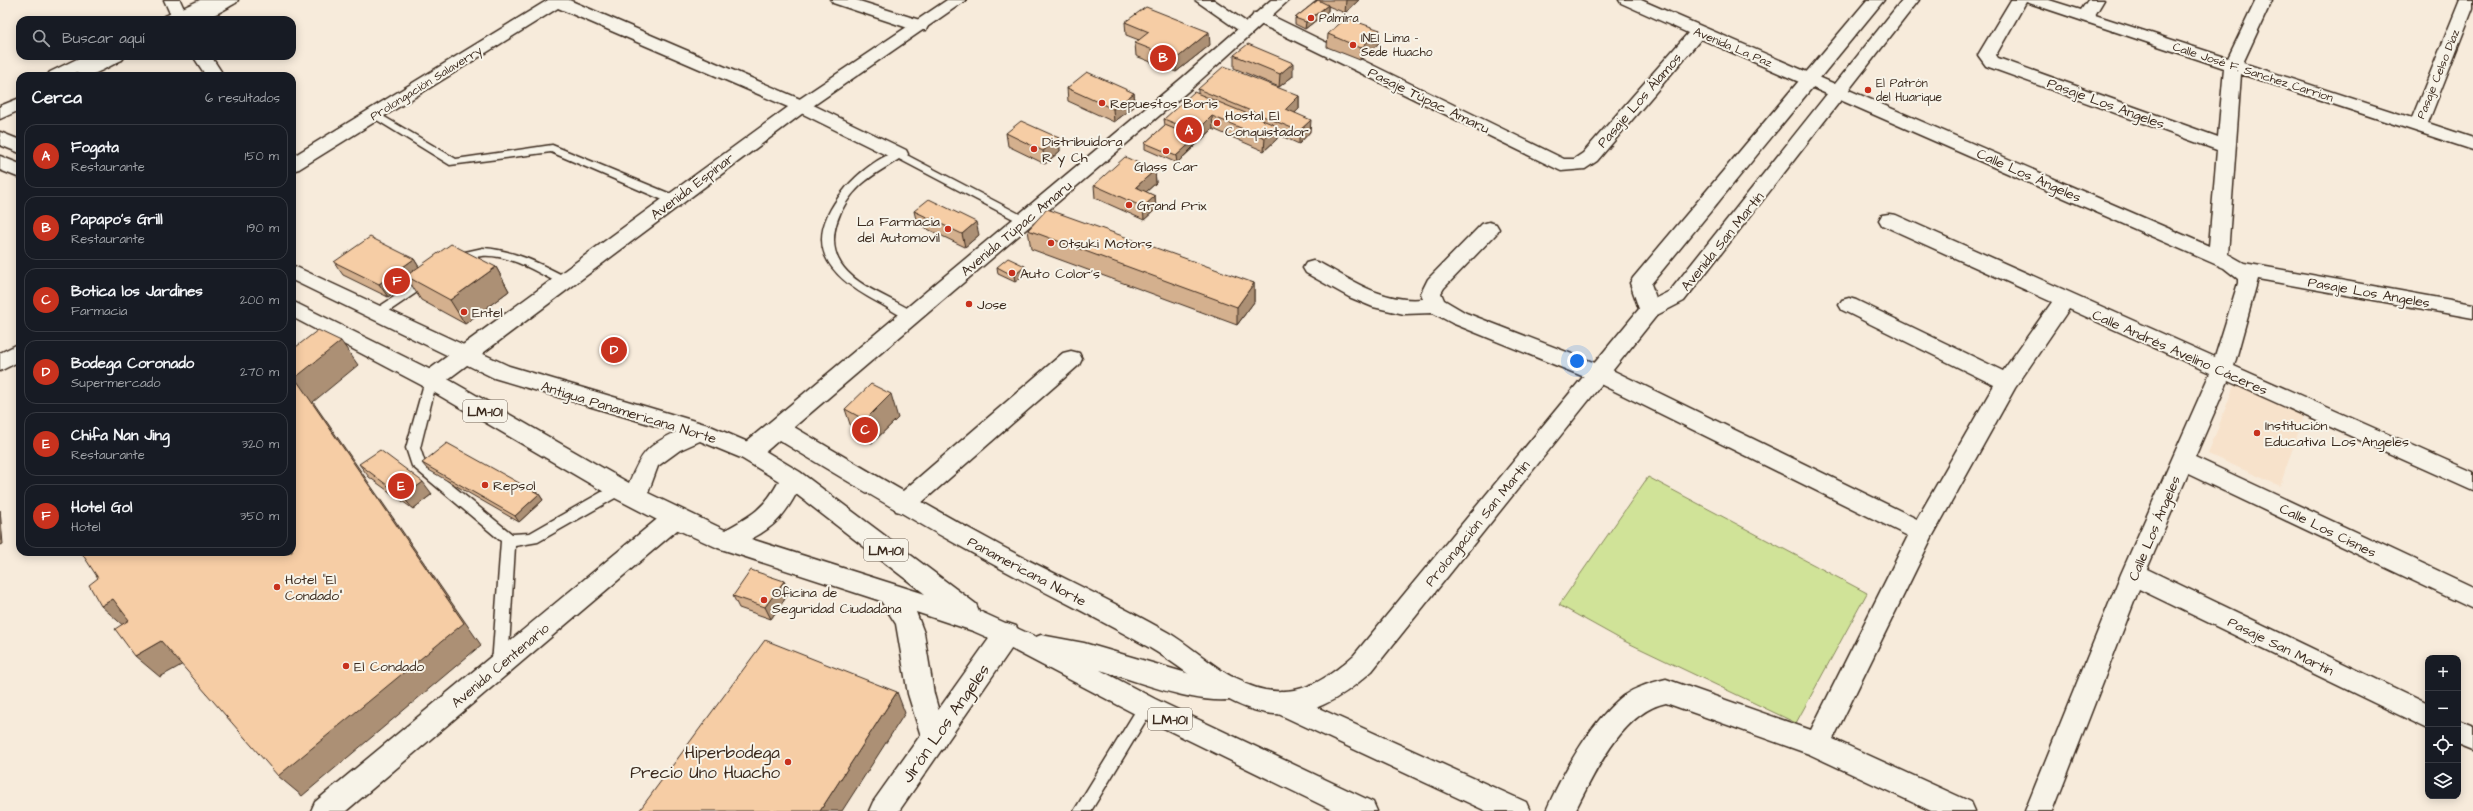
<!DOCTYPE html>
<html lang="es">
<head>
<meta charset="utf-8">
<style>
  body { margin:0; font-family:"Architects Daughter",sans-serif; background:#242831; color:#f1f3f6 }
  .controls { position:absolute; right:12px; bottom:12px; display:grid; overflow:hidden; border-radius:8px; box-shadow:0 2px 10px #0003 }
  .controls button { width:36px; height:36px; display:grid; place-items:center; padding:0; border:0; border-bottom:1px solid #363941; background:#171b24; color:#f1f3f6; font:20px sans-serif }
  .you { position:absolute; left:1577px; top:361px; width:14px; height:14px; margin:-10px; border:3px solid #fff; border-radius:50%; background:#1a73e8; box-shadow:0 0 0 6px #1a73e833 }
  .badge { display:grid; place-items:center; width:26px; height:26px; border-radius:50%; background:#c8321e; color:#fff; font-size:13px; font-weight:700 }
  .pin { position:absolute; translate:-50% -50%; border:2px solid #fff; box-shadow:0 1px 4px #0006 }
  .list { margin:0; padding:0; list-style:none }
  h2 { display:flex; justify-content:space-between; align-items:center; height:52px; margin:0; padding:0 16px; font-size:17px }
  h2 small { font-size:13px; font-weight:400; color:#9ea1a6 }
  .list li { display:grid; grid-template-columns:26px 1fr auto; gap:12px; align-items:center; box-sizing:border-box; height:64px; margin:0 8px 8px; padding:0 8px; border:1px solid #363941; border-radius:12px }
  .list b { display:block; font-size:15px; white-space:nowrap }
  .list p { margin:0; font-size:13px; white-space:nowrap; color:#9ea1a6 }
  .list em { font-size:13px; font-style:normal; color:#9ea1a6 }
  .icon { flex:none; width:22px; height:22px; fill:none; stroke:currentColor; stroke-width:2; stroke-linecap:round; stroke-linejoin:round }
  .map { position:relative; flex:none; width:2473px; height:811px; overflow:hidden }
  .search { position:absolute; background:#171b24; box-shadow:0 2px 10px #0003; left:16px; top:16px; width:280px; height:44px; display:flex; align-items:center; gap:10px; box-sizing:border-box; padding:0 14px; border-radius:12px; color:#9ea1a6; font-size:15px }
  .panel { position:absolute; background:#171b24; box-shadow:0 2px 10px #0003; left:16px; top:72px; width:280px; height:484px; border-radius:12px }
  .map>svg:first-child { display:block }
</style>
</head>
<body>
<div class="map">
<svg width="2473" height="811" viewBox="0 0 2473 811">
  <rect width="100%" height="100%" fill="#f7ebdb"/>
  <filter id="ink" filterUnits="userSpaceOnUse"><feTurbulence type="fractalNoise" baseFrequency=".025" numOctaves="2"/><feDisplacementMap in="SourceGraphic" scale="8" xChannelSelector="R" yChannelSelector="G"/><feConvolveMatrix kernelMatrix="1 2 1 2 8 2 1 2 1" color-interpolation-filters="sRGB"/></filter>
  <g filter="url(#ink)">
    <path fill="#f7e2cb" d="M2235,383l70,29 -25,74 -72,-32z"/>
    <path fill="#d0e398" stroke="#86865b" d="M1648,477l219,116 -71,130 -174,-83 -63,-35z"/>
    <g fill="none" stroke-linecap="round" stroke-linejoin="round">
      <g stroke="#3b2a1e" stroke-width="3">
        <path id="lane" d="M376,112l80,47 96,-14 126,52 2,3 -2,3h-8l-119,-51 -101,13 -78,-48v-4z
          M899,151l132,69 -6,4 -4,-1 -122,-64c-12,8 -26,15 -37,25 -22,20 -40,57 -18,84 17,21 49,30 71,45l2,3 -6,4c-11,-3 -22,-12 -32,-17 -53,-28 -79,-60 -34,-114 11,-14 36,-34 54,-38z
          M483,248c31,2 58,16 85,30l2,3 -6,4 -4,-1c-23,-12 -51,-30 -78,-28 -10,1 -17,6 -26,9l-6,-4 15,-9z
          M428,275l6,4 -2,3 -50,34h-8l-2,-3 2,-3z
          M431,375l6,5 -17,68 5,15 87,71 18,-1 84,-48h10l2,4 -2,4 -86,49 -23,4 -7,119 -3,5 -5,2 -5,-2 -3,-5 9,-124 -89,-75 -6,-18 19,-68z
          M1146,700l5,2 3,5 -3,5 -60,99h-17l67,-109z"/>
      </g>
      <g stroke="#3b2a1e" stroke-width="3">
        <path id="street" d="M164,0h16l9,20h-16z
          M548,0h21l238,102 99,48 2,4 -2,4h-14l-97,-48 -237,-102 -259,161 -7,2v-14z
          M831,0h25l70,22 2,4 -2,4h-12l-81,-27z
          M1195,0h19l41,28 -2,4h-12z
          M1619,0h22l568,246 8,-96 -231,-84 -8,-11 33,-55h38l32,10 7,-10h16l-9,15 133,43 28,-58h16l-29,63 169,55 48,-118h13v8l-45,115 45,15v12l-232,-76 -13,180 16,9 229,41v14l-215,-39 -24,87 239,106v19l-245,-110 -33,76 278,130v22l-285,-135 -41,95 281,135v25l-289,-140 -86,222h-28l96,-237 89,-201 -141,-64 -54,79 -83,149 -99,202 138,63 4,9h-44l-122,-57 -143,-51c-44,9 -72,71 -91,108h-29c16,-37 45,-90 77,-115 13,-9 27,-13 43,-17l145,51 97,-194 -316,-156 -140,-57 -19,-10 -29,1 -31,-7 -24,-10 -43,-24 -3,-5 3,-5 7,-2 7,2c33,18 64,40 103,36l-2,-6 7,-14 54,-55 7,-2 7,2 3,5 -3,5 -52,54 -3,5 3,7 22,13 142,55 309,151 77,-134 -152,-75 -3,-5 3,-5 7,-2 7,2 147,71 49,-69 -170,-77 -3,-5 3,-5 7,-1 7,1 319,142 23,-74v-4l-14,-11 -523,-229 -104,122 -12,8 -24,2 -307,-150 -2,-4 2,-4h12l298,146h10l9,-6 105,-120 -67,-30zM2026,2l198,66 -6,69 -220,-79 -2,-3z
          M193,56h18l13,20h-18z
          M20,343v18l-20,10v-18z
          M1071,351l8,2 3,6 -3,6 -167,146 -8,2 -8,-2 -4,-7 4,-7 167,-144z
          M1007,623l9,3 4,8 -4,8 -117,169h-30l4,-9 125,-176z
          M1281,691l245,111 4,9h-44l-214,-100 -4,-8 4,-8z
          M2458,720l15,6v25l-15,-6z"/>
      </g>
      <g stroke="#3b2a1e" stroke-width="3">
        <path id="secondary" d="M200,0h38l-2,3c-10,5 -33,22 -42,12l-10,5h-21l2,-4z
          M947,0h19l-159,110 -368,276 -8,2 -8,-2 -3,-6 3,-6 372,-272z
          M1271,0h18l-95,86 -400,341c69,41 138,82 209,120 55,29 112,55 166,86 30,18 60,50 96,57 38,6 62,-11 89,-35l285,-346 -9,-26 3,-5 234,-278h17l-233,284 5,14 14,-7 232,-291h17l-235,301 -27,14 -285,356c-30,27 -64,49 -106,42 -45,-8 -78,-43 -116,-65 -54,-31 -111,-58 -165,-88 -70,-38 -138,-79 -206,-120 -12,10 -22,23 -38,18l-3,-6 3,-6 441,-368z
          M83,56h42l-3,4c-10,4 -36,23 -45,12l-7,4h-23l3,-4z
          M20,98v12l-20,9v-13z
          M675,508l8,3 4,7 -4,7 -337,286h-35l4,-9 352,-291z"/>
      </g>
      <g stroke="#3b2a1e" stroke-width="3">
        <path id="primary" d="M0,132l20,8v13l-20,-8z
          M0,156l20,8v14l-20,-8z
          M292,265l217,101 199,59 49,21 43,26 176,132 3,7 57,26 5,-2 43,8 106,31 44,3 9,4 4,8 -4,8c-36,13 -106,-16 -143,-27l55,29 218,103 4,9h-43l-197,-96 -139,-73 -25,-11 -57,-19 8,21 10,61 13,46 -4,9 -9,3 -9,-3 -17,-55 -12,-70 -15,-23 -163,-53 -51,-23 -56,-29 -188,-110 -131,-69v-16l147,73 190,109c12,-29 17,-37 47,-51l-182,-54 -202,-98zM700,441l41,17 38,23c-14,27 -28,35 -54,49l-77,-37 10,-27 22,-16zM796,494l129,100 -174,-55c23,-12 33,-23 45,-45z"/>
      </g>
      <use href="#lane" fill="#f7f3e8" fill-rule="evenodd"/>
      <use href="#street" fill="#f7f3e8" fill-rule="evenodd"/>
      <use href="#secondary" fill="#f7f3e8" fill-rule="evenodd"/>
      <use href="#primary" fill="#f7f3e8" fill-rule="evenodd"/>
    </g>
    <path fill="#d4b08e" stroke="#3b2a1e" d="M1317,0h42l-14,13 -17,-7v5l-23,18 -10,-5v-6l21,-17z
      M1125,22l85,23 -34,27 -40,-16 -1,-13 4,-3 -13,-5z
      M1380,30l-1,13 -19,17 -33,-13 1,-13z
      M1234,55l59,21 -14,11 -45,-19z
      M1067,88l67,5 1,13 -21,16 -46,-21z
      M1198,89l101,7v13l-4,4 15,19 -11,12 -22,-10v5l-13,12 -51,-22 -36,34 -32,-14v-6l20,-18 -1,-6 34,-25z
      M1006,133l53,5 1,13 -15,13 -37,-18z
      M1155,170l1,13 -10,9 9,4 1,13 -12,11 -49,-22 -1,-13z
      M914,211l65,24 -14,12 -48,-23z
      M1028,230l226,53v19l-17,23 -206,-76z
      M414,259l5,8h77l13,24 -44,33 -44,-24 -12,-19 -21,16 -45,-22 -9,-13z
      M997,267l29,6 -11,9 -17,-8z
      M845,409l53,9 -26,25 -19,-10z
      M422,463l117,31 4,6 -24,22 -92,-53z
      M359,464l73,30 -19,15 -44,-32z
      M789,593l-18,26 -32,-11 -6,-12z"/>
    <path fill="#ac9074" stroke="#3b2a1e" d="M1346,0h13l-14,13z
      M1328,5v6l-23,18 1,-7z
      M1380,30l-1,13 -19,17 1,-12z
      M1209,32l1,13 -34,27v-13z
      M1293,63v13l-14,11 1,-13z
      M1134,93l1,13 -21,16 -1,-13z
      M1299,96v13l-14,13 1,-13z
      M1212,116l1,13 -17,15v-12z
      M1311,120l-1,12 -11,12v-13z
      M1277,126v13l-13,12 1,-13z
      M1059,138l1,13 -15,13 -2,-13z
      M1196,138v6l-19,19 -1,-7z
      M1155,170l1,13 -19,17 -1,-13z
      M1155,196l1,13 -12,11 -1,-13z
      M976,222l3,13 -14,12 -3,-13z
      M414,259l8,13 -16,4 3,5 -21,16 -9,-13z
      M1025,266l1,7 -11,9 -1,-6z
      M496,267l13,24 -44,33 -15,-24z
      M1254,283v19l-17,23v-18z
      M341,341l17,24 -45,37 168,243 -179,151 -24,-20 14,-415z
      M891,394l7,24 -26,25 -7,-23z
      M423,482l9,12 -19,15 -10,-12z
      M539,494l4,6 -24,22 -4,-6z
      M0,510l3,34 -3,1z
      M784,581l5,12 -18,26 -6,-12z
      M113,599l25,22 -12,7 -25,-22z
      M161,641l24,22 -25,14 -25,-21z
      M897,692l8,21 -63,98h-22z"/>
    <path fill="#f6cda5" stroke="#3b2a1e" d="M1318,0l10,5 -22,17 -11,-4z
      M1146,7l63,25 -33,27 -41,-16 14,-11 -24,-10z
      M1346,18l34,12 -19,18 -33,-14z
      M1248,44l45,19 -13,11 -46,-19z
      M1224,66l75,30 -13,13 25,11 -12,11 -101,-42z
      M1087,72l47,21 -21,16 -46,-21z
      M1194,92l83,34 -12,12 -53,-22 -16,16 -32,-13z
      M1021,121l38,17 -16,13 -37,-18z
      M1165,125l31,13 -20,18 -31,-13z
      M1125,157l30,13 -19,17 19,9 -12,11 -49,-22z
      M929,199l47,23 -14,12 -48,-23z
      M1047,209l207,74 -17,24 -209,-77z
      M370,237l44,22 -35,25 -45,-22z
      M451,244l45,23 -46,33 -44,-24z
      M1008,258l17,8 -11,10 -17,-9z
      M318,330l23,11 -46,37 169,245 -186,153 -117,-135 -26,15 -20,-27 14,-9 -16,-21 -12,7 -12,-21 9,-7 -17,-26h211v-202z
      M871,384l20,10 -26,26 -20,-11z
      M447,443l92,51 -24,22 -93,-53z
      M380,450l43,32 -20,15 -44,-33z
      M751,570l33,11 -19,26 -32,-11z
      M765,640l132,52 -77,119h-181z"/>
  </g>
  <g fill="#c8321e" stroke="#f7f3e8" stroke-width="1.5">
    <circle cx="1311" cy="18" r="4"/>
    <circle cx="1353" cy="45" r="4"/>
    <circle cx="1868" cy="90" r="4"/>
    <circle cx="1102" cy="103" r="4"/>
    <circle cx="1217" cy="123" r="4"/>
    <circle cx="1034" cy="149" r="4"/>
    <circle cx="1166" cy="151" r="4"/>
    <circle cx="1129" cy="205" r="4"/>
    <circle cx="948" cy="229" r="4"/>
    <circle cx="1051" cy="243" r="4"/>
    <circle cx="1012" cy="273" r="4"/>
    <circle cx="969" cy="304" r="4"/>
    <circle cx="464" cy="312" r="4"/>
    <circle cx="2257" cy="433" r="4"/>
    <circle cx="485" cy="485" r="4"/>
    <circle cx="277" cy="587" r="4"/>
    <circle cx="764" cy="600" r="4"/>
    <circle cx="346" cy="666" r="4"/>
    <circle cx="788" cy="762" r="4"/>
  </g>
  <g text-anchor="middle" stroke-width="4" stroke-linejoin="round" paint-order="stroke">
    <g font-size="12" fill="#3b2a1e" stroke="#f7f3e8" text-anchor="start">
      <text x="1319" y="22">Palmira</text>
      <text x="1361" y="42">INEI Lima -<tspan x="1361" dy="14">Sede Huacho</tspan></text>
      <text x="1876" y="87">El Patrón<tspan x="1876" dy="14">del Huarique</tspan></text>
    </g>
    <g font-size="12" fill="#3b2a1e" stroke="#f7f3e8">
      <text transform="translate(1733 47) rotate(23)" y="4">Avenida La Paz</text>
      <text transform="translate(2253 72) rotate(18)" y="4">Calle José F. Sanchez Carrion</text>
      <text transform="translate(2438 74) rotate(-68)" y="4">Pasaje Celso Diaz</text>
      <text transform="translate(426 83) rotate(-32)" y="4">Prolongación Salaverry</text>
    </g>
    <g fill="#f7f3e8" stroke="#73665b" stroke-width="1">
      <rect x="463" y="400" width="44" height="22" rx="3"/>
      <rect x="864" y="539" width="44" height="22" rx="3"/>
      <rect x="1148" y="708" width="44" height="22" rx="3"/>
    </g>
    <g font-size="13" font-weight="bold" fill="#3b2a1e">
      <text x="485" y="416">LM-101</text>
      <text x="886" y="555">LM-101</text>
      <text x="1170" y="724">LM-101</text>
    </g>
    <g font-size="14" fill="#3b2a1e" stroke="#f7f3e8">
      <text transform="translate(1429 100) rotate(26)" y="5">Pasaje Túpac Amaru</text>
      <text transform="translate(1639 100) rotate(-49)" y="5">Pasaje Los Álamos</text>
      <text transform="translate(2106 103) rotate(20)" y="5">Pasaje Los Angeles</text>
      <text transform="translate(2029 175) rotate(24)" y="5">Calle Los Ángeles</text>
      <text transform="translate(692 186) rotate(-37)" y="5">Avenida Espinar</text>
      <text transform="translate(1016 228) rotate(-40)" y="5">Avenida Túpac Amaru</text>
      <text transform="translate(1722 241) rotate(-51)" y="5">Avenida San Martín</text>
      <text transform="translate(2369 292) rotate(10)" y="5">Pasaje Los Angeles</text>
      <text transform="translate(2180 352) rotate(24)" y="5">Calle Andrés Avelino Cáceres</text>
      <text transform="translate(629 412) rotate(17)" y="5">Antigua Panamericana Norte</text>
      <text transform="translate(1477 523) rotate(-51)" y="5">Prolongación San Martin</text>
      <text transform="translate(2154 528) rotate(-67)" y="5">Calle Los Ángeles</text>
      <text transform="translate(2328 530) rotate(26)" y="5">Calle Los Cisnes</text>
      <text transform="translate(1027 571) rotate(28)" y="5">Panamericana Norte</text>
      <text transform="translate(2281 646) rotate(26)" y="5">Pasaje San Martín</text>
      <text transform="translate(500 665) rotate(-40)" y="5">Avenida Centenario</text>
    </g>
    <g font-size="14" fill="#3b2a1e" stroke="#f7f3e8" text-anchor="start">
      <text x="1110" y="108">Repuestos Boris</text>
      <text x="1225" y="120">Hostal El<tspan x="1225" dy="16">Conquistador</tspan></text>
      <text x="1042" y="146">Distribuidora<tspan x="1042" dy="16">R y Ch</tspan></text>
      <text x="1166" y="171" text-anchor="middle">Glass Car</text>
      <text x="1137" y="210">Grand Prix</text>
      <text x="940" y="226" text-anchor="end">La Farmacia<tspan x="940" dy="16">del Automovil</tspan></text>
      <text x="1059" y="248">Otsuki Motors</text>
      <text x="1020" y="278">Auto Color's</text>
      <text x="977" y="309">Jose</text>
      <text x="472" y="317">Entel</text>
      <text x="2265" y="430">Institución<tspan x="2265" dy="16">Educativa Los Angeles</tspan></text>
      <text x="493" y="490">Repsol</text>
      <text x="285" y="584">Hotel "El<tspan x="285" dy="16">Condado"</tspan></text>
      <text x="772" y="597">Oficina de<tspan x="772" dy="16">Seguridad Ciudadana</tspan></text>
      <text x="354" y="671">El Condado</text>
    </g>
    <g font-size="17" fill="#3b2a1e" stroke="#f7f3e8">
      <text transform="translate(945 723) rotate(-55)" y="6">Jirón Los Angeles</text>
    </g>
    <g font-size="17" fill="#3b2a1e" stroke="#f7f3e8" text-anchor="end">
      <text x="780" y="758">Hiperbodega<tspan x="780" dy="20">Precio Uno Huacho</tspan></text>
    </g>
  </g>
</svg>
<div class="controls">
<button>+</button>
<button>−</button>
<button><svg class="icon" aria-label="locate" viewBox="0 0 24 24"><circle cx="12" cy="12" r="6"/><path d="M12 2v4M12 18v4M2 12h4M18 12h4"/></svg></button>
<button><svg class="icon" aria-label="layers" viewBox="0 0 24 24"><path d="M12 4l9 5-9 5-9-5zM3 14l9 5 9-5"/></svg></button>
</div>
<div class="you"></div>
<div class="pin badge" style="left:1189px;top:130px">A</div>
<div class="pin badge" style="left:1163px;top:58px">B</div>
<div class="pin badge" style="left:865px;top:430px">C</div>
<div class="pin badge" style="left:614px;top:350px">D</div>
<div class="pin badge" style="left:401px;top:486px">E</div>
<div class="pin badge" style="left:397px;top:281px">F</div>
<div class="search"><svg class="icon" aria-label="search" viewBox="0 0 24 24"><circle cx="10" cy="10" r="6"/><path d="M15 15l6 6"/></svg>Buscar aquí</div>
<section class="panel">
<h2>Cerca<small>6 resultados</small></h2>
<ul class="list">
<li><span class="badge">A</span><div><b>Fogata</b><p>Restaurante</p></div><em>150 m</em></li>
<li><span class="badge">B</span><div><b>Papapo's Grill</b><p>Restaurante</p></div><em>190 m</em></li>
<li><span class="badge">C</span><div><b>Botica los Jardines</b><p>Farmacia</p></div><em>200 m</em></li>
<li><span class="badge">D</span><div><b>Bodega Coronado</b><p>Supermercado</p></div><em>270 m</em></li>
<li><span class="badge">E</span><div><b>Chifa Nan Jing</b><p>Restaurante</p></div><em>320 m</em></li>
<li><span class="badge">F</span><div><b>Hotel Gol</b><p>Hotel</p></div><em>350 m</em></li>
</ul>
</section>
</div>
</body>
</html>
